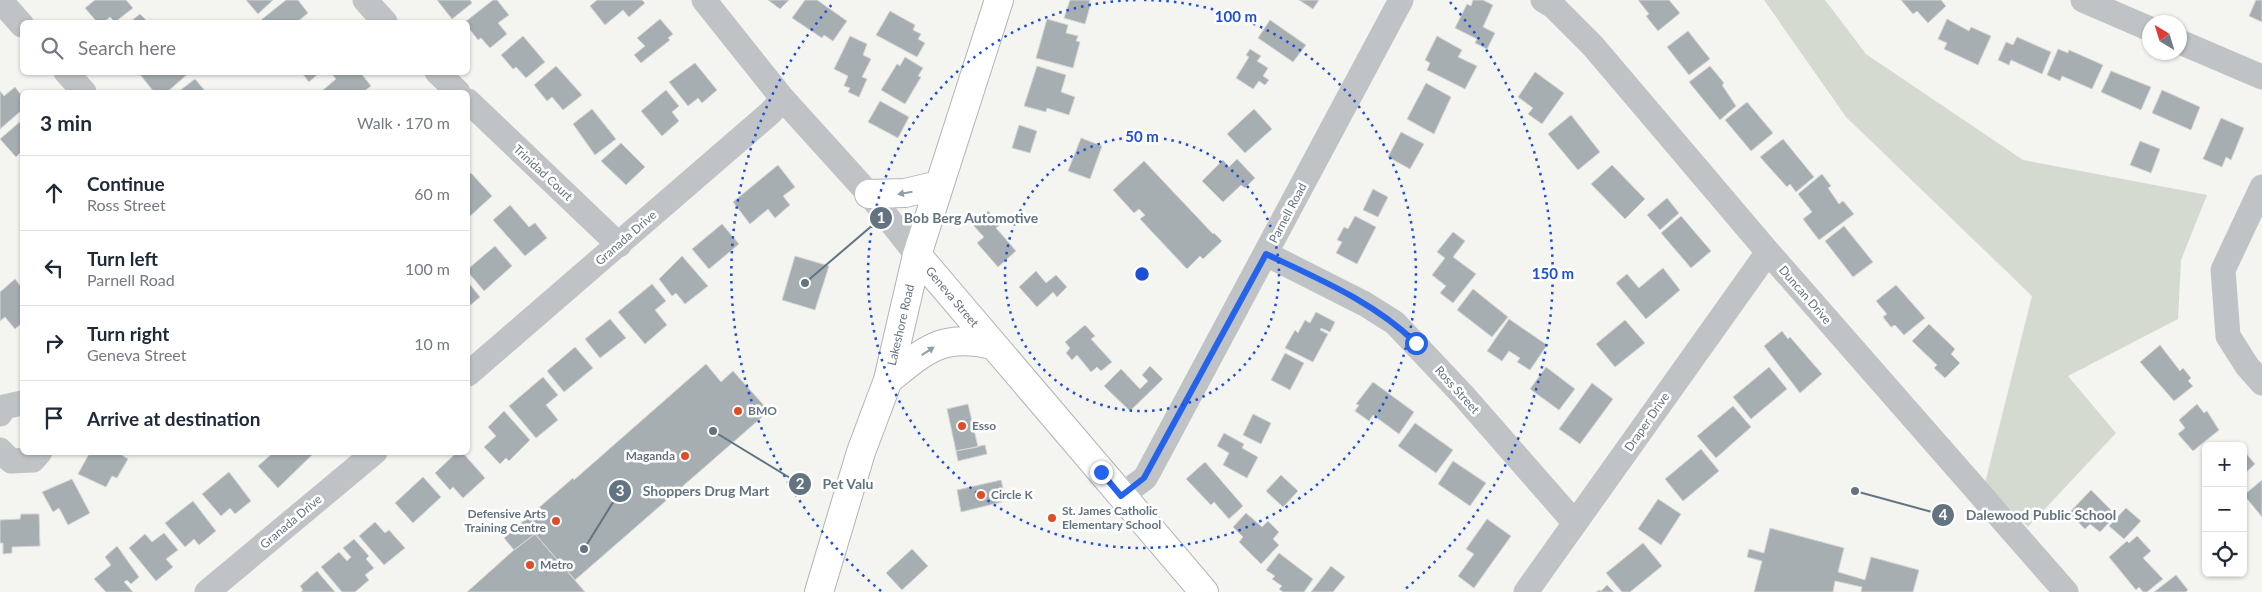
<!DOCTYPE html>
<html lang="en">
<head>
<meta charset="utf-8">
<style>
  body { margin:0; font-family:Lato,sans-serif; background:#f2f2f3; color:#1f2937 }
  .controls { position:absolute; right:15px; bottom:15px; display:grid; overflow:hidden; border-radius:8px; box-shadow:0 1px 4px #0004 }
  .controls button { width:45px; height:45px; display:grid; place-items:center; padding:0; border:0; border-bottom:1px solid #e0e1e3; background:#fff; color:#1f2937; font:25px sans-serif }
  .compass { position:absolute; left:2142px; top:15px; width:45px; height:45px; border-radius:50%; background:#fff; box-shadow:0 1px 4px #0004; rotate:322deg }
  .stop { position:absolute; width:15px; height:15px; margin:-11px; border:4px solid #2563eb; border-radius:50%; background:#fff }
  .stop.end { background:#2563eb; border-color:#fff; box-shadow:0 1px 5px #0008 }
  .list { margin:0; padding:0; list-style:none }
  h2 { display:flex; justify-content:space-between; align-items:center; height:65px; margin:0; padding:0 20px; font-size:21px }
  h2 small { font-size:16px; font-weight:400; color:#747a83 }
  .list li { display:grid; grid-template-columns:32px 1fr auto; gap:15px; align-items:center; box-sizing:border-box; height:75px; padding:0 20px; border-top:1px solid #e0e1e3 }
  .list b { display:block; font-size:19px; white-space:nowrap }
  .list p { margin:0; font-size:16px; white-space:nowrap; color:#747a83 }
  .list em { font-size:16px; font-style:normal; color:#747a83 }
  .icon { flex:none; width:28px; height:28px; fill:none; stroke:currentColor; stroke-width:2; stroke-linecap:round; stroke-linejoin:round }
  .map { position:relative; flex:none; width:2262px; height:592px; overflow:hidden }
  .search { position:absolute; background:#fff; box-shadow:0 1px 4px #0004; left:20px; top:20px; width:450px; height:55px; display:flex; align-items:center; gap:12px; box-sizing:border-box; padding:0 18px; border-radius:8px; color:#747a83; font-size:19px }
  .panel { position:absolute; background:#fff; box-shadow:0 1px 4px #0004; left:20px; top:90px; width:450px; height:365px; border-radius:8px }
  .map>svg:first-child { display:block }
</style>
</head>
<body>
<div class="map">
<svg width="2262" height="592" viewBox="0 0 2262 592">
  <rect width="100%" height="100%" fill="#f4f4f0"/>
  <path fill="#d5dad1" d="M1764,0h61l41,54 157,106 184,35 -26,65 -3,59 -110,57 48,57 -88,94 -43,-44 47,-187 -186,-179z"/>
  <path fill="#a6aeb2" stroke="#d5d5d2" d="M95,0h31l7,8 -18,14 -5,-5 -6,5h-7l-12,-14z
    M246,0h27l-15,14z
    M286,0h12l10,13 -11,9h-34l-2,-2z
    M437,0h33l2,3 -20,16z
    M493,0h4l12,15 -11,8 9,11 -17,14 -9,-10 -3,2 -10,-13v-5h-3z
    M597,0h45l3,3 -16,14 -6,-7 -18,15 -15,-19z
    M768,0h21l-9,9z
    M805,0h12l30,21 -14,20 -9,-6 -2,3 -30,-20z
    M1070,0h20l-1,3h2l-6,21 -21,-6z
    M1299,0h20l-6,9z
    M1473,0h10l10,5 -10,22 12,6 -8,16 -12,-6 2,-4 -22,-11 12,-24 4,2z
    M1638,0h31l11,13 -22,18 -12,-15 3,-2z
    M1901,0h40l5,6 -18,17 -11,-12 -4,3z
    M2256,0h6v22l-13,-6z
    M890,11l25,14 -2,5 8,4 -3,5 7,4 -8,14 -41,-22z
    M140,14l8,8h-18z
    M660,19l13,15 -5,4 2,2 -29,23 -7,-8 11,-9 -8,-8z
    M1047,19l21,6 -2,8 12,3 -2,5 4,1 -7,26 -37,-10z
    M1947,19l22,12 2,-4 20,9 -13,29 -34,-16 3,-6 -9,-4z
    M1270,20l36,25 -13,17 -35,-24z
    M1688,31l22,28 -21,16 -22,-28z
    M523,36l22,26 -19,16 -10,-11 -3,2 -12,-14z
    M850,36l17,8 -4,11 8,4 -9,18 5,2 -8,18 -11,-5 2,-4 -6,-2 4,-10 -14,-7z
    M1437,36l25,14 -4,7 19,9 -12,23 -38,-19 3,-7 -5,-3z
    M2017,37l34,15 -9,22 -31,-14 -2,5 -11,-5 8,-18 7,3z
    M1250,49l11,7 -4,5 11,7 -5,8 6,4 -4,5 -6,-4 -6,8 -17,-11 13,-21 -3,-2z
    M2058,49l10,4 1,-3 34,15 -11,24 -30,-13 -2,5 -13,-6z
    M905,57l18,11 -5,8 3,1 -16,27 -24,-14 16,-26 3,2z
    M695,63l22,27 -15,13 -4,-5 -10,8 -19,-24z
    M556,66l26,29 -19,15 -11,-13 -5,4 -13,-16z
    M1037,66l29,9 -5,17 14,5 -6,18 -22,-7 -1,4 -22,-6z
    M1710,66l14,17 -2,2 14,21 -16,14 -31,-38z
    M2111,71l40,16 -10,23 -40,-18z
    M138,72h52l-23,20h-13z
    M301,72h19l-11,10z
    M330,72h30l11,14 -8,6h-38l-2,-2 13,-11z
    M1535,72l29,21 -22,31 -14,-10 5,-6 -15,-11z
    M195,79l11,13h-28z
    M1426,83l25,14 -17,37 -27,-15z
    M15,87l7,9v14l-22,19v-38l4,5z
    M666,90l13,16 -7,6 7,9 -17,15 -21,-25z
    M2162,90l38,17 -9,23 -39,-17z
    M880,101l29,16 -11,21 -30,-16z
    M1747,102l26,31 -22,18 -26,-31z
    M592,109l24,30 -21,16 -22,-31z
    M1254,109l18,20 -27,24 -18,-19z
    M1571,115l29,37 -22,18 -30,-36z
    M2221,118l23,10 -13,32 -5,-3 -4,10 -19,-8z
    M22,120v31l-6,6 -16,-18z
    M1019,125l18,6 -7,22 -18,-5z
    M1401,132l23,12 -14,25 -22,-12z
    M1081,138l21,8 -12,33 -22,-8z
    M1783,139l31,38 -18,15 -6,-8 -3,3 -27,-30z
    M2140,141l20,8 -9,24 -21,-8z
    M621,143l24,24 -19,18 -25,-24z
    M1237,159l18,19 -10,10 -4,-3 -18,17 -21,-21 21,-21 6,7z
    M1144,161l69,73 1,-1 8,8 -19,18 -3,-3 -13,13 -47,-50 5,-4 -6,-6 -5,4 -21,-23z
    M778,165l17,22 -12,9 7,9 -15,13 -7,-9 -18,15 -17,-22z
    M1612,165l33,34 -20,20 -34,-35z
    M471,173l21,23 -24,22v-42z
    M1822,174l9,12 -3,2 11,16 4,-3 11,13 -35,26 -16,-21 9,-7 -14,-18z
    M1373,189l15,8 -10,20 -15,-7z
    M1667,198l12,15 -19,17 -13,-15z
    M510,205l19,22 6,-4 12,15 -22,18 -32,-36z
    M988,211l12,14 -4,3 20,23 -18,16 -21,-24 7,-6 -11,-12z
    M1355,216l21,11 -19,37 -21,-11 6,-11 -5,-2 7,-13 4,2z
    M1681,216l30,35 -20,17 -30,-35z
    M722,224l17,20 -30,25 -17,-20z
    M1844,226l29,36 -20,15 -28,-36z
    M1453,232l12,9 -12,16 23,17 -23,29 -13,-10 6,-7 -14,-11 13,-17 -8,-6z
    M495,246l17,20 -28,25 -16,-19v-3z
    M682,256l26,30 -23,18 -9,-11 -4,3 -13,-17z
    M795,256l34,10 -14,44 -33,-10z
    M1663,268l17,22 -34,29 -30,-36 11,-9 12,14z
    M1036,271l10,12 10,-8 11,12 -10,10 -4,-5 -16,15 -18,-20z
    M15,279l7,9v35l-7,6 -10,-12 -5,4v-29z
    M468,282l12,15 -12,10z
    M652,284l14,17 -11,9 12,15 -22,19 -27,-32z
    M1896,285l29,33 -21,17 -9,-10 -4,2 -8,-10 4,-3 -11,-13z
    M1473,289l35,28 -16,20 -35,-27z
    M1316,312l19,10 -5,10 -9,-4 -1,2 8,4 -15,28 -28,-14 10,-18 3,3 7,-13 5,3z
    M610,319l16,19 -26,20 -15,-19z
    M1509,319l38,26 -17,25 -13,-8 3,-4 -11,-7 -7,10 -15,-10z
    M1625,320l20,23 -30,24 -19,-23z
    M1929,324l26,25 -4,5 9,9 -15,15 -11,-10 3,-3 -25,-24z
    M1085,325l10,11 -4,3 21,23 -11,9 -4,-4 -6,5 -14,-17 -5,5 -6,-7 4,-5 -5,-6z
    M1782,331l6,8 2,-2 32,37 -22,19 -36,-47z
    M2160,345l20,26 3,-3 8,10 -3,3 5,5 -19,15 -34,-39z
    M575,347l18,21 -29,24 -17,-21z
    M1285,353l19,10 -14,27 -19,-10z
    M706,364l15,18 12,-11 36,40 -194,169 -40,-46 -21,16 -10,-12 69,-60 1,2z
    M1150,366l13,13 -33,32 -26,-25 17,-17 19,20 8,-8 -6,-6z
    M1546,367l29,22 -16,21 -29,-21z
    M1769,367l18,22 -36,30 -18,-22z
    M543,377l15,18 -12,10 12,15 -22,18 -27,-32z
    M1373,382l41,30 -15,22 -26,-19 -4,6 -14,-10 4,-6 -3,-1z
    M1592,383l21,16 -33,45 -21,-15z
    M968,404l10,43 -22,4 -9,-42z
    M2197,404l7,9 3,-2 12,19 -26,21 -15,-17 7,-6 -6,-8z
    M1733,406l18,21 -35,31 -19,-22z
    M504,411l26,29 -21,21 -3,-3 -6,6 -16,-17 12,-11 -8,-9z
    M1253,414l18,9 -10,21 -18,-9z
    M1415,423l38,27 -17,23 -38,-27z
    M1224,433l20,11 -2,4 16,9 -11,21 -24,-13 6,-12 -12,-7z
    M985,445l2,9 -29,7 -2,-10z
    M1701,449l18,22 -36,30 -18,-22z
    M2243,450l12,14 -12,11z
    M90,452h27l11,7 -11,19 -5,-2 -6,11 -28,-13z
    M274,452h41l-37,36 -20,-22z
    M457,452h5l23,26 -22,20 -10,-11 -3,3 -15,-17z
    M1453,461l33,22 -16,23 -32,-22z
    M1205,462l38,44 -14,13 -15,-17 -3,3 -25,-26z
    M229,472l22,29 -16,13 -5,-6 -9,8 -19,-22z
    M1281,475l17,16 -15,16 -17,-16z
    M423,477l18,20 -28,26 -18,-20z
    M72,479l18,34 -22,12 -9,-17 -6,4 -11,-20z
    M1001,480l5,21 -45,11 -4,-22z
    M2262,480v37l-18,-22z
    M2091,490l25,25 -16,17 -10,-8 -5,5 -16,-16z
    M1658,499l23,15 -20,31 -23,-16z
    M193,501l23,30 -17,14 -5,-6 -9,8 -20,-24z
    M2126,508l15,13 -17,18 -15,-13z
    M1246,513l16,14 6,-6 11,11 -6,7 6,6 -18,19 -22,-22 4,-5 -10,-10z
    M21,514h18l1,32 -28,1v6l-9,1v-11h-3v-23l20,-1z
    M1487,519l24,17 -37,52 -16,-12 16,-22 -8,-5z
    M375,522l10,11 4,-3 16,18 -21,17 -25,-29z
    M1770,528l74,20 -6,24 27,8 6,-23 48,13 -6,22h-52l1,-5 -27,-6 -2,11h-79l8,-31 -15,-4 2,-8 15,4z
    M164,533l14,17 -12,9 7,8 -17,14 -27,-33 16,-14 7,8z
    M535,534l50,58h-118l47,-42z
    M2137,536l14,15 -8,7 20,21 -16,13h-4l-4,-5 -3,3 -27,-33 18,-16 2,2z
    M354,539l15,17 -3,3 8,9 -9,7 4,5 -14,12h-13l-21,-25 18,-15 8,9 4,-4 -8,-9z
    M1643,543l19,23 -32,26h-8l-16,-19z
    M117,546l22,31 -8,7 -4,-4 -3,2 9,10h-27l-12,-13 17,-14 -6,-8z
    M912,549l16,17 -26,24 -16,-17z
    M1279,553l34,26 -9,13h-21l-4,-3 3,-3 -10,-7 3,-3 -9,-6z
    M1331,566l14,11 -12,15h-22z
    M317,571l18,21h-34l2,-2 -3,-4z
    M2176,575l12,15 -2,2h-32z
    M1607,585l7,7h-18l3,-2 2,1z"/>
  <g fill="none" stroke-linecap="round" stroke-linejoin="round">
    <g stroke="#b0b5b8" stroke-width="30">
      <path id="major" d="M869,194l36,-1 34,-8
        M917,255l287,337
        M888,380c39,-31 54,-47 105,-35
        M819,592l42,-140 27,-72 29,-125 82,-255"/>
    </g>
    <path stroke="#bfc3c6" stroke-width="25" d="M0,0l22,25
      M365,0l20,22
      M704,0l79,99 86,95 48,61
      M1543,0l10,6 40,40 175,206 298,340
      M2083,0l67,29
      M2180,42l82,35
      M66,72l18,20
      M437,72l21,20
      M468,101l151,144
      M2262,187l-39,83 5,66 19,30 15,17
      M1266,254l99,50 30,19 67,71 113,129
      M468,374l302,-261 13,-14
      M0,414l4,-7 18,-4
      M0,450l11,11 22,-1 7,-8
      M1121,496l24,-18 4,-7 252,-471
      M207,592l168,-140
      M1526,592l242,-340"/>
    <use href="#major" stroke="#fff" stroke-width="28"/>
  </g>
  <defs><path id="oneway-solid" d="M-6-.8H1V-3.2L6.5 0L1 3.2V.8H-6Z" transform="scale(1.25)"/></defs>
  <g fill="#929ea6">
    <use href="#oneway-solid" transform="translate(905 193) rotate(170)"/>
    <use href="#oneway-solid" transform="translate(928 351) rotate(-33)"/>
  </g>
  <g fill="none" stroke-linecap="round" stroke-linejoin="round">
    <path stroke="#2563eb" stroke-width="6" d="M1101,472l20,24 23,-18 122,-224c53,25 108,48 150,89"/>
  </g>
  <g fill="none" stroke="#1d4ed8" stroke-width="2.5" stroke-dasharray="2.5 5">
    <circle cx="1142" cy="274" r="137"/>
    <path d="M1144 0A274 274 0 1 1 1140 0"/>
    <path d="M881 591A411 411 0 0 1 834 2M1450 2A411 411 0 0 1 1403 591"/>
  </g>
  <g fill="#de4e26" stroke="#fff" stroke-width="2">
    <circle cx="738" cy="411" r="5"/>
    <circle cx="962" cy="426" r="5"/>
    <circle cx="685" cy="456" r="5"/>
    <circle cx="981" cy="495" r="5"/>
    <circle cx="1052" cy="518" r="5"/>
    <circle cx="556" cy="521" r="5"/>
    <circle cx="530" cy="565" r="5"/>
  </g>
  <g text-anchor="middle" stroke-width="5" stroke-linejoin="round" paint-order="stroke">
    <g font-size="12" fill="#637480" stroke="#fff">
      <text transform="translate(543 173) rotate(43)" y="4">Trinidad Court</text>
      <text transform="translate(1288 213) rotate(-62)" y="4">Parnell Road</text>
      <text transform="translate(626 238) rotate(-41)" y="4">Granada Drive</text>
      <text transform="translate(1805 295) rotate(49)" y="4">Duncan Drive</text>
      <text transform="translate(952 297) rotate(50)" y="4">Geneva Street</text>
      <text transform="translate(901 325) rotate(-77)" y="4">Lakeshore Road</text>
      <text transform="translate(1457 390) rotate(48)" y="4">Ross Street</text>
      <text transform="translate(1647 422) rotate(-55)" y="4">Draper Drive</text>
      <text transform="translate(291 522) rotate(-40)" y="4">Granada Drive</text>
    </g>
    <g font-size="12" font-weight="bold" fill="#637480" stroke="#fff" text-anchor="start">
      <text x="748" y="415">BMO</text>
      <text x="972" y="430">Esso</text>
      <text x="675" y="460" text-anchor="end">Maganda</text>
      <text x="991" y="499">Circle K</text>
      <text x="1062" y="515">St. James Catholic<tspan x="1062" dy="14">Elementary School</tspan></text>
      <text x="546" y="518" text-anchor="end">Defensive Arts<tspan x="546" dy="14">Training Centre</tspan></text>
      <text x="540" y="569">Metro</text>
    </g>
  </g>
  <circle cx="1142" cy="274" r="8" fill="#1d4ed8" stroke="#fff" stroke-width="2.5"/>
  <g font-size="15" text-anchor="middle" font-weight="bold" fill="#1d4ed8" stroke="#fff" stroke-width="5" stroke-linejoin="round" paint-order="stroke">
    <text x="1236" y="22">100 m</text>
    <text x="1142" y="142">50 m</text>
    <text x="1553" y="279">150 m</text>
  </g>
  <path fill="none" stroke="#637480" stroke-width="2" d="M805 283L881 218M713 431L800 484M584 549L620 491M1855 491L1943 515"/>
  <g fill="#637480" stroke="#fff" stroke-width="2">
    <circle cx="805" cy="283" r="5"/>
    <circle cx="713" cy="431" r="5"/>
    <circle cx="584" cy="549" r="5"/>
    <circle cx="1855" cy="491" r="5"/>
    <circle cx="881" cy="218" r="12"/>
    <circle cx="800" cy="484" r="12"/>
    <circle cx="620" cy="491" r="12"/>
    <circle cx="1943" cy="515" r="12"/>
  </g>
  <g font-size="15" text-anchor="middle" font-weight="bold" fill="#fff">
    <text x="881" y="223">1</text>
    <text x="800" y="489">2</text>
    <text x="620" y="496">3</text>
    <text x="1943" y="520">4</text>
  </g>
  <g font-size="14" text-anchor="middle" font-weight="bold" fill="#637480" stroke="#fff" stroke-width="5" stroke-linejoin="round" paint-order="stroke">
    <text x="971" y="223">Bob Berg Automotive</text>
    <text x="848" y="489">Pet Valu</text>
    <text x="706" y="496">Shoppers Drug Mart</text>
    <text x="2041" y="520">Dalewood Public School</text>
  </g>
</svg>
<div class="controls">
<button>+</button>
<button>−</button>
<button><svg class="icon" aria-label="locate" viewBox="0 0 24 24"><circle cx="12" cy="12" r="6"/><path d="M12 2v4M12 18v4M2 12h4M18 12h4"/></svg></button>
</div>
<svg class="compass" viewBox="-18 -18 36 36"><path d="M0-13l5 13h-10z" fill="#e53935"/><path d="M0 13l5-13h-10z" fill="#747a83"/></svg>
<div class="stop" style="left:1416px;top:343px"></div>
<div class="stop end" style="left:1101px;top:472px"></div>
<div class="search"><svg class="icon" aria-label="search" viewBox="0 0 24 24"><circle cx="10" cy="10" r="6"/><path d="M15 15l6 6"/></svg>Search here</div>
<section class="panel">
<h2>3 min<small>Walk · 170 m</small></h2>
<ul class="list">
<li><svg class="icon" aria-label="ahead" viewBox="0 0 24 24"><path d="M12 20V5M6 11l6-6 6 6"/></svg><div><b>Continue</b><p>Ross Street</p></div><em>60 m</em></li>
<li><svg class="icon" aria-label="left" viewBox="0 0 24 24"><path d="M17 20v-9H6M10 6l-5 5 5 5"/></svg><div><b>Turn left</b><p>Parnell Road</p></div><em>100 m</em></li>
<li><svg class="icon" aria-label="right" viewBox="0 0 24 24"><path d="M7 20v-9h11M14 6l5 5-5 5"/></svg><div><b>Turn right</b><p>Geneva Street</p></div><em>10 m</em></li>
<li><svg class="icon" aria-label="arrive" viewBox="0 0 24 24"><path d="M6 21V4h12l-3 4 3 4H6"/></svg><div><b>Arrive at destination</b></div></li>
</ul>
</section>
</div>
</body>
</html>
